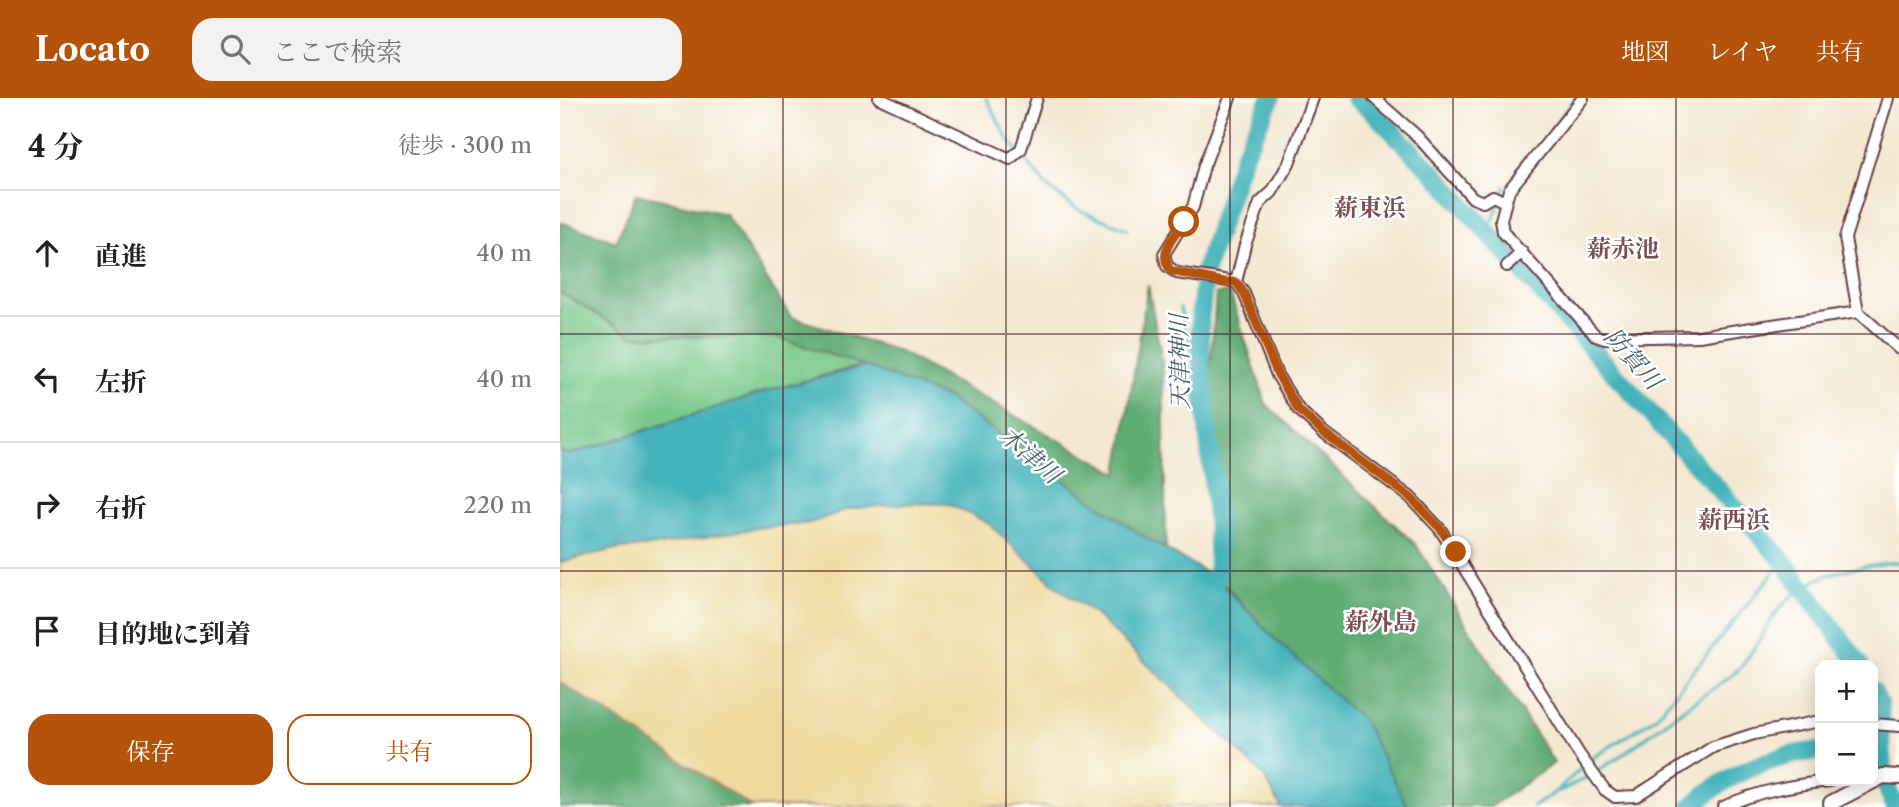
<!DOCTYPE html>
<html lang="ja">
<head>
<meta charset="utf-8">
<style>
  body { margin:0; font-family:"Libre Caslon Text","Noto Serif JP",serif; background:#f2f2f2; color:#222 }
  .controls { position:absolute; right:21px; bottom:21px; display:grid; overflow:hidden; border-radius:14px; box-shadow:0 4px 18px #0003 }
  .controls button { width:63px; height:63px; display:grid; place-items:center; padding:0; border:0; border-bottom:2px solid #e0e0e0; background:#fff; color:#222; font:35px sans-serif }
  .stop { position:absolute; width:21px; height:21px; margin:-16px; border:5px solid #b45309; border-radius:50%; background:#fff }
  .stop.end { background:#b45309; border-color:#fff; box-shadow:0 2px 7px #0008 }
  .list { margin:0; padding:0; list-style:none }
  h2 { display:flex; justify-content:space-between; align-items:center; height:91px; margin:0; padding:0 28px; font-size:30px }
  h2 small { font-size:23px; font-weight:400; color:#767676 }
  .list li { display:grid; grid-template-columns:46px 1fr auto; gap:21px; align-items:center; box-sizing:border-box; height:126px; padding:0 28px; border-top:2px solid #e0e0e0 }
  .list b { display:block; font-size:26px; white-space:nowrap }
  .list em { font-size:23px; font-style:normal; color:#767676 }
  .actions { display:flex; gap:14px; padding:21px 28px }
  .actions a { flex:1; padding:16px 0; border:2px solid #b45309; border-radius:21px; text-align:center; font-size:24px; color:#b45309 }
  .actions .main { background:#b45309; color:#fff }
  .icon { flex:none; width:38px; height:38px; fill:none; stroke:currentColor; stroke-width:2; stroke-linecap:round; stroke-linejoin:round }
  .map { position:relative; flex:none; width:1339px; height:709px; overflow:hidden }
  header { display:flex; align-items:center; gap:42px; box-sizing:border-box; height:98px; padding:0 35px; background:#b45309; color:#fff }
  header strong { font-size:33px }
  nav { display:flex; gap:38px; margin-inline-start:auto; font-size:24px }
  .search { width:490px; height:63px; background:#f2f2f2; display:flex; align-items:center; gap:18px; box-sizing:border-box; padding:0 24px; border-radius:21px; color:#767676; font-size:26px }
  main { display:flex }
  aside { flex:1; background:#fff }
  .map>svg:first-child { display:block }
</style>
</head>
<body>
<header>
<strong>Locato</strong>
<div class="search"><svg class="icon" aria-label="search" viewBox="0 0 24 24"><circle cx="10" cy="10" r="6"/><path d="M15 15l6 6"/></svg>ここで検索</div>
<nav><a>地図</a><a>レイヤ</a><a>共有</a></nav>
</header>
<main>
<aside>
<h2>4 分<small>徒歩 · 300 m</small></h2>
<ul class="list">
<li><svg class="icon" aria-label="ahead" viewBox="0 0 24 24"><path d="M12 20V5M6 11l6-6 6 6"/></svg><div><b>直進</b></div><em>40 m</em></li>
<li><svg class="icon" aria-label="left" viewBox="0 0 24 24"><path d="M17 20v-9H6M10 6l-5 5 5 5"/></svg><div><b>左折</b></div><em>40 m</em></li>
<li><svg class="icon" aria-label="right" viewBox="0 0 24 24"><path d="M7 20v-9h11M14 6l5 5-5 5"/></svg><div><b>右折</b></div><em>220 m</em></li>
<li><svg class="icon" aria-label="arrive" viewBox="0 0 24 24"><path d="M6 21V4h12l-3 4 3 4H6"/></svg><div><b>目的地に到着</b></div></li>
</ul>
<div class="actions"><a class="main">保存</a><a>共有</a></div>
</aside>
<div class="map">
<svg width="1339" height="709" viewBox="0 0 1339 709">
  <rect width="100%" height="100%" fill="#fff"/>
  <filter id="ink" filterUnits="userSpaceOnUse"><feTurbulence type="fractalNoise" baseFrequency=".0143" numOctaves="2"/><feDisplacementMap in="SourceGraphic" scale="14" xChannelSelector="R" yChannelSelector="G"/><feConvolveMatrix kernelMatrix="1 2 1 2 8 2 1 2 1" color-interpolation-filters="sRGB"/></filter>
  <filter id="wash" filterUnits="userSpaceOnUse"><feTurbulence type="fractalNoise" baseFrequency=".00686" numOctaves="4" result="noise"/><feDisplacementMap in="SourceGraphic" scale="28" xChannelSelector="R" yChannelSelector="G"/><feGaussianBlur stdDeviation="1.57" result="paint"/><feColorMatrix in="noise" values="0 0 0 0 0 0 0 0 0 0 0 0 0 0 0 0 0 1.4 0 .05"/><feComposite in="paint" operator="in"/></filter>
  <g filter="url(#wash)">
    <rect width="100%" height="100%" fill="#f5e8d2"/>
    <path fill="#77c788" stroke="#60735a" stroke-width="2" d="M0,194l74,44 142,1 90,27 -92,25 -203,65 -11,-2z"/>
    <path fill="#61ac74" stroke="#566650" stroke-width="2" d="M76,96l89,20 66,103 109,35 218,121 30,-188 15,82 3,182 -25,-14 -194,-137 -79,-31 -92,-30 -143,-1 -73,-44v-70l56,20z
      M656,195h14l36,111 150,141 138,218 -64,44h-83l-133,-169 -58,-62 1,-55 -7,-145z
      M0,584l2,1 190,124h-192z"/>
    <path fill="#eeda9e" stroke="#9c7c64" stroke-width="2" d="M351,405l38,1 39,19 71,66 37,26 167,160 18,32h-529l-192,-125v-120l51,-12 48,-5 98,-17 53,-5 38,-14z"/>
    <path fill="#43b3ba" stroke="#466972" stroke-width="2" d="M306,268l81,32 194,137 75,43 58,60 90,84 44,85h-127l-18,-33 -167,-159 -37,-26 -71,-66 -39,-19 -38,-1 -63,6 -38,14 -53,5 -98,17 -48,5 -51,12v-110l11,2 203,-65z"/>
    <g fill="none" stroke-linecap="round" stroke-linejoin="round">
      <path stroke="#43b3ba" stroke-width="3.5" d="M426,0l22,41 38,47 31,23 50,20
        M991,31l25,-31
        M928,136l17,-47
        M620,210l9,36 12,21
        M993,696c50,-21 91,-56 135,-88 15,-11 33,-21 48,-34 13,-12 26,-38 36,-53 30,-45 77,-53 127,-57
        M973,709l20,-13 41,-37 61,-39 128,-157"/>
      <path stroke="#43b3ba" stroke-width="19" d="M795,0l16,12 64,64 348,387 77,104
        M649,503l9,-32 -1,-48 -16,-156 -1,-48 6,-50 37,-111 28,-58
        M1313,593l6,13 5,77 11,26
        M1131,709c33,-32 83,-53 129,-56"/>
    </g>
  </g>
  <g filter="url(#ink)">
    <g fill="none" stroke-linecap="round" stroke-linejoin="round">
      <g stroke="#643d44" stroke-width="14">
        <path id="street" d="M319,0l131,61 11,-10 16,-51
          M670,0l-26,68 -11,41 -29,47 3,12 10,7 59,9
          M753,0l-24,65 -17,29 -12,11 -15,42 -9,37 8,11 33,82 21,34 25,23 87,65 30,32 139,225 26,36 10,7 21,-1 77,-49 41,-13 66,-13
          M814,0l43,38 56,62 10,4 10,-6 12,6
          M1023,0l-74,92 -8,30 2,12 93,104 6,2 97,-2 159,-24
          M1328,0l-43,140 13,74 41,37
          M947,168l15,-14
          M1313,626l26,2
          M1163,709c34,-16 69,-22 107,-26"/>
      </g>
      <g stroke="#643d44" stroke-width="18">
        <path id="secondary" d="M1271,705l52,-27 16,1"/>
      </g>
      <use href="#street" stroke="#fff" stroke-width="10"/>
      <use href="#secondary" stroke="#fff" stroke-width="14"/>
    </g>
  </g>
  <g fill="none" stroke-linecap="round" stroke-linejoin="round" filter="url(#ink)">
    <path stroke="#b45309" stroke-width="9" d="M624,124c-11,16 -27,31 -13,49l53,11h12l8,11 34,82 20,34 25,23 87,65 30,31 16,24"/>
  </g>
  <path fill="none" stroke="#4a1f2b" stroke-width="2" stroke-opacity="0.55" d="M223,0v709M446,0v709M670,0v709M893,0v709M1116,0v709M0,236h1339M0,473h1339"/>
  <g text-anchor="middle" stroke-width="5" stroke-linejoin="round" paint-order="stroke">
    <g font-size="24" font-weight="bold" fill="#804e54" stroke="#fff">
      <text x="810" y="118">薪東浜</text>
      <text x="1063" y="159">薪赤池</text>
      <text x="1174" y="430">薪西浜</text>
      <text x="821" y="532">薪外島</text>
    </g>
    <g font-size="24" font-style="italic" fill="#47626b" stroke="#fff">
      <text transform="translate(1073 261) rotate(48)" y="8">防賀川</text>
      <text transform="translate(620 264) rotate(-91)" y="8">天津神川</text>
      <text transform="translate(470 357) rotate(41)" y="8">木津川</text>
    </g>
  </g>
</svg>
<div class="controls">
<button>+</button>
<button>−</button>
</div>
<div class="stop" style="left:624px;top:124px"></div>
<div class="stop end" style="left:896px;top:454px"></div>
</div>
</main>
</body>
</html>
